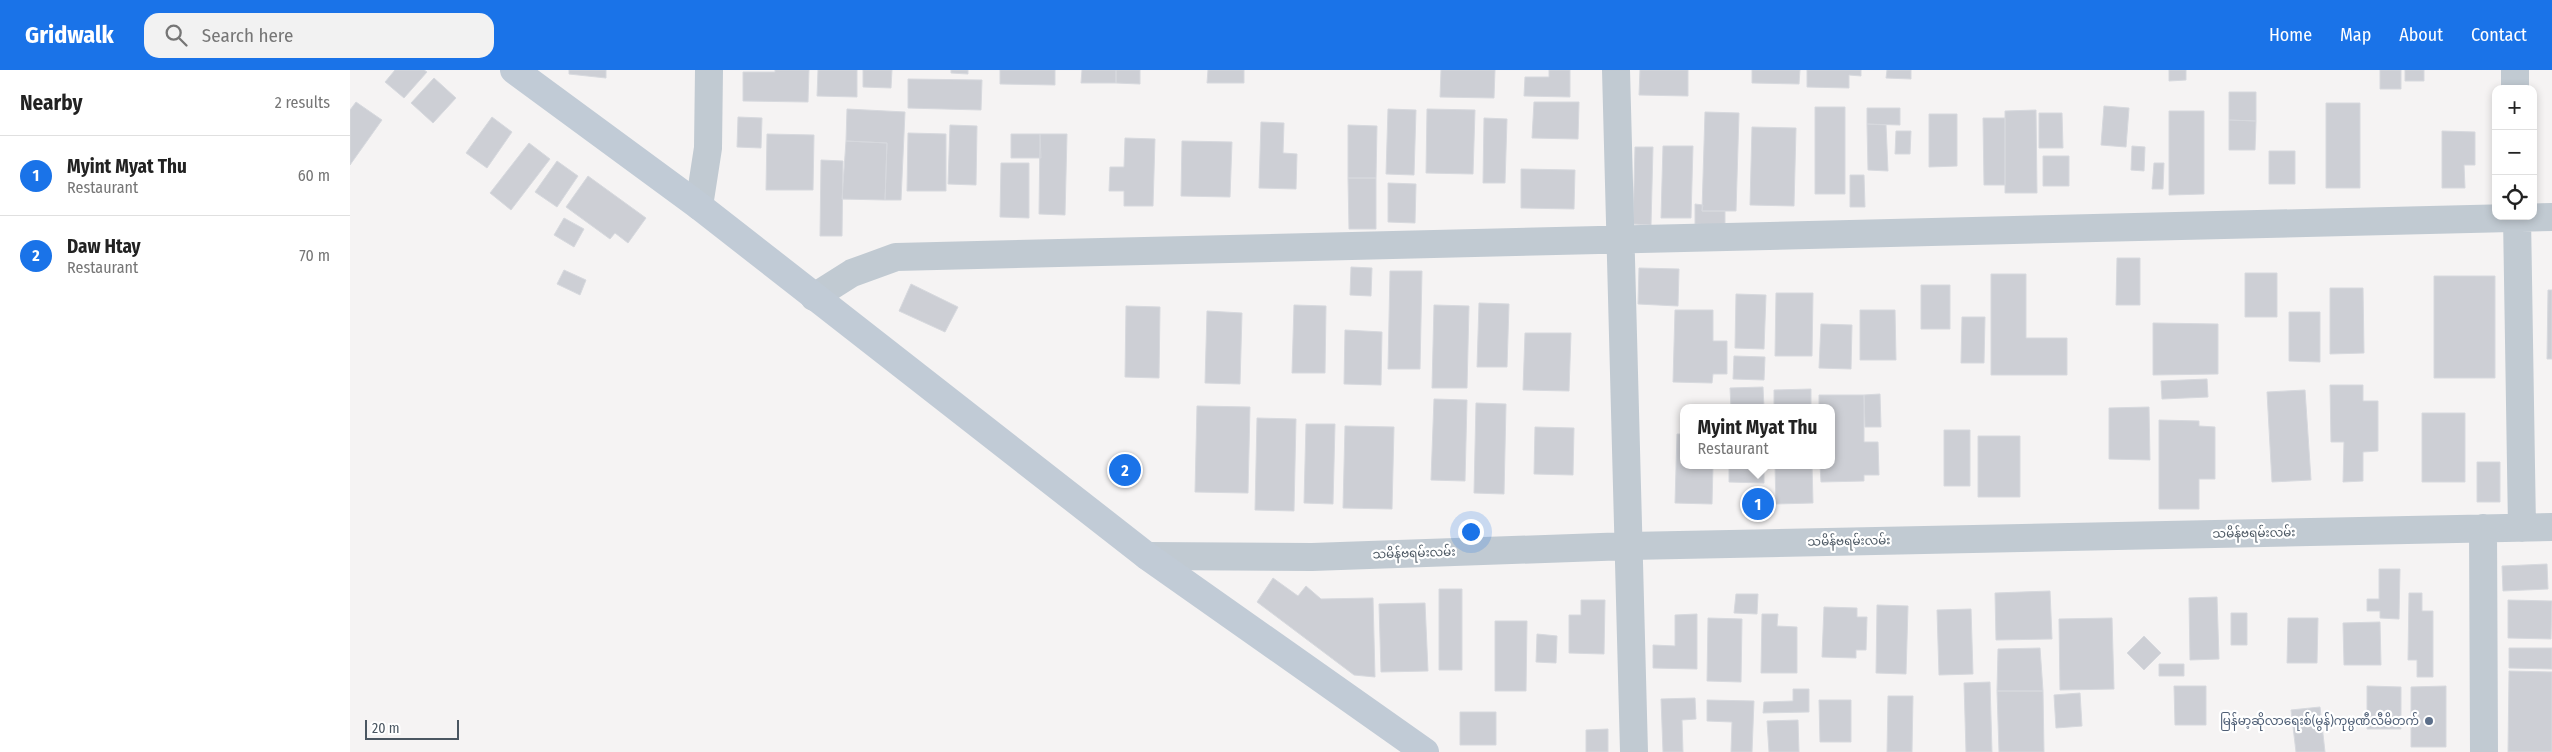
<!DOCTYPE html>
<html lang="en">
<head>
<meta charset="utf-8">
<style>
  body { margin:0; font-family:"Fira Sans Condensed","Noto Sans Myanmar",sans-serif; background:#f2f2f2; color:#222 }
  .controls { position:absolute; right:15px; top:15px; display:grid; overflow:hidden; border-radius:10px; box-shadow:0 2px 8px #0003 }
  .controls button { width:45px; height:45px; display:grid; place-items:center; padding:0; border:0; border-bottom:1px solid #e0e0e0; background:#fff; color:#222; font:25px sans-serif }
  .scale { position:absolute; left:15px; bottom:12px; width:94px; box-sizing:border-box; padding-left:5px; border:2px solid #4a5661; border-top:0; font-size:14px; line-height:18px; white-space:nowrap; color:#4a5661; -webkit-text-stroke:4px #fff; paint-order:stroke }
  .you { position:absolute; left:1120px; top:461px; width:18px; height:18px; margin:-12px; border:4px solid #fff; border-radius:50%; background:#1a73e8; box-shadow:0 0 0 8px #1a73e833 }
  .badge { display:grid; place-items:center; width:32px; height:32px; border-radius:50%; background:#1a73e8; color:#fff; font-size:16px; font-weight:700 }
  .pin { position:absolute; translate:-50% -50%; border:2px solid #fff; box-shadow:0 1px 5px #0006 }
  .popup { position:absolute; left:1330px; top:334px; width:155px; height:65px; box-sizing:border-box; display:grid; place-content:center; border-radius:10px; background:#fff; filter:drop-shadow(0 1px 4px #0005); font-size:16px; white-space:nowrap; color:#767676 }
  .popup b { font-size:19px; color:#222 }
  .popup::after { content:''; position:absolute; left:50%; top:100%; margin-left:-10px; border:10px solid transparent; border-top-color:#fff }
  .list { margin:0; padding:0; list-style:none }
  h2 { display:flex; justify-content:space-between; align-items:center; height:65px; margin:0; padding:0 20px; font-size:21px }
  h2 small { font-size:16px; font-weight:400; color:#767676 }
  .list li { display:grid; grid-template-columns:32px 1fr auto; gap:15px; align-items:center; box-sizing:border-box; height:80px; padding:0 20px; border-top:1px solid #e0e0e0 }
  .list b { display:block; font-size:19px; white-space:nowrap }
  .list p { margin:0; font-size:16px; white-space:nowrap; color:#767676 }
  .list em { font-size:16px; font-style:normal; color:#767676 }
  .icon { flex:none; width:28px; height:28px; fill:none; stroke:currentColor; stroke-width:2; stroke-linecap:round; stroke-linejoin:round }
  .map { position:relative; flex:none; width:2202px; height:682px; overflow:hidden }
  header { display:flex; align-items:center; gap:30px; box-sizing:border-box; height:70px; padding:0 25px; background:#1a73e8; color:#fff }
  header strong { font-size:24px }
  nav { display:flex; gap:28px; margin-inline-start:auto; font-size:18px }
  .search { width:350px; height:45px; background:#f2f2f2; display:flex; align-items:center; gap:12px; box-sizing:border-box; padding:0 18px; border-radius:15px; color:#767676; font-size:19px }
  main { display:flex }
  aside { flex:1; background:#fff }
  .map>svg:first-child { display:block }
</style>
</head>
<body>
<header>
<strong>Gridwalk</strong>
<div class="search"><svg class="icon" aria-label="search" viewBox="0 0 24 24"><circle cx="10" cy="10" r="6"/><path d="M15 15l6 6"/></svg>Search here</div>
<nav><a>Home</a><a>Map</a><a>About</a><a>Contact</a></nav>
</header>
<main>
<aside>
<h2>Nearby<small>2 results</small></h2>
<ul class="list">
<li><span class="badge">1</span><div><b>Myint Myat Thu</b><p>Restaurant</p></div><em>60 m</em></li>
<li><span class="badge">2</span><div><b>Daw Htay</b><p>Restaurant</p></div><em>70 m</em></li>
</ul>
</aside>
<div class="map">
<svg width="2202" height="682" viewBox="0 0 2202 682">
  <rect width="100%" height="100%" fill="#f5f3f3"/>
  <path fill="#cdcfd5" stroke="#d7d9de" d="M45,0h29l3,2 -23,26 -19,-16z
    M219,0h37v8l-37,-4z
    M425,0h34l-1,32 -65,-1v-29h32z
    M468,0h39v27l-40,-1z
    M513,0h29l-1,18 -28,-1z
    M601,0h17v4l-17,-1z
    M650,0h55v15l-55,-1z
    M732,0h34v13h-35z
    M766,0h24v14l-24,-1z
    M858,0h36v13h-37z
    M1091,0h54l-1,28 -54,-1z
    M1199,0h21v27l-46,-1 1,-19h24z
    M1290,0h48v26l-49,-1z
    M1402,0h48l-1,14 -47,-1z
    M1457,0h54v6l-12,-1v13l-42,-1z
    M1537,0h24v9l-25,-1z
    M1819,0h17v10l-17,1z
    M2030,0h21v19h-21z
    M2055,0h19v11h-19z
    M84,8l22,20 -23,25 -22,-20z
    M558,9l74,1 -1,30 -73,-2z
    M1879,22h27v29l-27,-1z
    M6,32l26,18 -32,45v-55z
    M1184,32h45l-1,37 -46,-1z
    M1976,33h34v85h-34z
    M1754,36l25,2 -3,39 -25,-2z
    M1465,37h30v87h-30z
    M1517,38h33v17l-33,-1z
    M497,39l58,3 -4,88h-16l2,-57 -41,-2z
    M1038,39l28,1 -2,65 -28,-1z
    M1077,39l48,1 -2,64 -47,-1z
    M1686,40l1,83h-32v-82z
    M1819,41h35v83l-35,1z
    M1355,42l34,1 -3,98h-34z
    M1689,43h23l1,35h-24z
    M1579,44h28v52l-28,1z
    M142,47l20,15 -25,36 -21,-15z
    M388,47l24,1 -1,30 -24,-1z
    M1134,48l23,1 -2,64h-22z
    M1633,48h22v67h-21z
    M1879,50l27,1 -1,29h-26z
    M911,52l23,1 -1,30 14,1 -1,35 -37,-1z
    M1517,54l19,1 2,46 -20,-1z
    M600,55l27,1 -1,59 -28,-1z
    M998,55l29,1 -1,52h-28z
    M1402,57l44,1 -2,78 -44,-1z
    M1546,61h15l-1,23h-15z
    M2092,61l33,1v33h-11l1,23h-23z
    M558,63l38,1v57h-39z
    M417,64l47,1 -1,55h-47z
    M661,64h29l1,24h-30z
    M690,64h27l-2,81 -26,-1z
    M775,68l30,1 -2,67h-29v-15h-15l1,-24h14z
    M496,71l41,2 -2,57 -43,-1z
    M832,71l50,1 -2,55 -49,-1z
    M179,73l21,16 -39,51 -21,-17z
    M1313,76h30l-2,72h-30z
    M1782,76l13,1 -1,24 -13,-1z
    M1285,77h18l-2,78 -18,-1z
    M1919,81h26v33h-26z
    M1693,86h26v30h-26z
    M471,90l22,1 -1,75h-22z
    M207,91l21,15 -21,31 -22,-15z
    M651,93h28v55l-29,-1z
    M1804,93h10l-1,26h-11z
    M1171,99l54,1 -1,39 -53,-1z
    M1500,105h14l1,32h-15z
    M238,106l58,42 -18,25 -13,-10 -5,6 -44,-32z
    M998,108h28v51h-27z
    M1038,113l28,1 -1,39 -27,-1z
    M1345,134l8,1 -1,6h23v15l-30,-2z
    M214,148l20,11 -10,18 -20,-12z
    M1767,188h23v47h-24z
    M1001,197l21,1 -1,28 -21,-1z
    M1289,198l40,1 -1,37 -40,-2z
    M214,200l22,10 -6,15 -23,-11z
    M1040,201h32l-2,98h-32z
    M1895,203h32v44h-32z
    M1641,204h35v64h41v37h-76z
    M2084,206h61v102h-61z
    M561,214l47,23 -13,25 -46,-21z
    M1571,215h29v44h-29z
    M1980,218h33l1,65 -34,1z
    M2198,220h4v69h-5z
    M1426,223h37l-1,63h-37z
    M1386,224l30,1 -2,54 -29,-1z
    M1129,233l30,1 -2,63h-30z
    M944,235l32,1 -1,67h-33z
    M1084,235l35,1 -2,82h-35z
    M776,236l34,1 -1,71 -34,-1z
    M1325,240h38v31h14v33h-14l-1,9 -39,-1z
    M1510,240h35l1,50h-36z
    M857,241l35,2 -2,71 -35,-1z
    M1939,242h31v50l-31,-1z
    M1612,247h23l-1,46h-23z
    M1803,253l65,1v50l-65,1z
    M1471,254l31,1 -1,44 -32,-1z
    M995,260l37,2 -1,53 -37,-1z
    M1175,263h46l-2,58 -46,-1z
    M1384,286l31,1 -1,23 -31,-1z
    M1857,309l1,18 -46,2 -1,-18z
    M1980,315h33v16h15v50l-15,1v29l-20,1 1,-40h-13z
    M1413,317l1,21h-33l-1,-20z
    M1461,319v19h-37v-18z
    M1955,320l6,90 -39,2 -5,-90z
    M1530,324l1,33h-16l-1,-32z
    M1469,325h45v47h14l1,33h-15v6l-43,1 -1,-17h12v-57h-13z
    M1084,329l33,1 -2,81 -34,-1z
    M1126,333l30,1 -2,90 -30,-1z
    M847,336l53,1 -2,86 -53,-1z
    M1799,337l1,53 -41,-1v-51z
    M2072,343h43v69h-43z
    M907,348l39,1 -2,92 -39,-1z
    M1809,350l40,1v5l16,1v52h-16v30h-40z
    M956,354h29l-2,80 -29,-1z
    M995,356l49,1 -2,82 -49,-1z
    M1185,357l39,1 -1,47 -39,-1z
    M1594,360h26v56h-26z
    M1327,364h7v31h29l-1,39 -37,-1z
    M1628,366h42v61h-42z
    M2127,392h23v40h-23z
    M1379,395h35v18l-35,-1z
    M1425,395h37l1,38 -37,1z
    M2197,494l1,25 -45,2 -1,-25z
    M2029,499h21l-1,50 -19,-1v-7h-13v-12h12z
    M923,508l25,18 8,-10 15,13 52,-1 2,79 -21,-2 -97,-73z
    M1089,519h23v81h-23z
    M1700,521l2,48 -56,1 -1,-47z
    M2059,523h13v18h11v66h-16v-17h-9z
    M1386,524h22l-1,20 -23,-1z
    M1867,527l2,62 -29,1 -1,-62z
    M1231,530h24l-1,54 -35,-1v-38h12z
    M2158,530l44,1 -1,38 -43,-1z
    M1075,533l3,68 -47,1 -2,-68z
    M1527,535l31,1 -2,68 -30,-1z
    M1474,537l33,1v9h10l-1,33h-10v8l-34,-1z
    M1621,539l2,65 -34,1 -2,-65z
    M1881,543h16v32h-16z
    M1347,544v55l-44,-1v-23l22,1v-31z
    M1412,544h16l-1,12 20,1v46h-36z
    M1358,548l34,1 -1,63 -34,-1z
    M1762,548l2,71 -54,1 -1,-71z
    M1938,548h30l-1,45h-30z
    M1145,551h32l-1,70h-31z
    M2030,552l1,43h-37l-1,-42z
    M1187,564l20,2 -1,27 -20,-1z
    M1794,566l17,17 -17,17 -17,-17z
    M1690,578l3,43h-46l1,-42z
    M2159,578h43v21l-43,-1z
    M1809,594h25v12h-25z
    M2159,601l43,1v80h-44z
    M1640,612l2,70h-26l-2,-69z
    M1824,616h32v39h-31z
    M2017,616l34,1v42h-34z
    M2096,616v61h-35v-60z
    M1443,619h16v23l-46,1 1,-11 29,-1z
    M1647,621h46l1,61h-45z
    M1730,623l2,33 -26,2 -2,-33z
    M1538,626h25l-1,56h-25z
    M1345,628l1,21 -14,1 1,32h-20l-2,-53z
    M1357,630l47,1 -2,51h-21l1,-30 -25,-1z
    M1469,630h32v42h-31z
    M1970,637l5,45h-29l-5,-42z
    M1110,642h36v33h-36z
    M1448,650l1,32h-30l-2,-31z
    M1258,659v23h-22v-22z"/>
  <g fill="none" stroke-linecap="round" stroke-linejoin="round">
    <path stroke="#c1cad2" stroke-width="28" d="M1266,0l18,682
      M2165,0v19
      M349,136l9,-58 1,-78
      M2167,146l5,312
      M464,227l38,-24 44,-16 1656,-40
      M2133,458l1,224
      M797,486l165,1 317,-11 923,-19"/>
    <path stroke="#c1cbd6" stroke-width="28" d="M164,0l185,136 448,350 278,196"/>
  </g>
  <circle fill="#5c6f8a" stroke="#fff" stroke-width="2" cx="2079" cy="651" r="5"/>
  <g text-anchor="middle" stroke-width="4.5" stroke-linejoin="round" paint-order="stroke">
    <g font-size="12" fill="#4a5661" stroke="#fff">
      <text transform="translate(1904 463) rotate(-1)" y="4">သမိန်ဗရမ်းလမ်း</text>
      <text transform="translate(1499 471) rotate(-1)" y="4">သမိန်ဗရမ်းလမ်း</text>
      <text transform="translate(1064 483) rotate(-2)" y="4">သမိန်ဗရမ်းလမ်း</text>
    </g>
    <g font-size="12" fill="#4e5e75" stroke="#fff" text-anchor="end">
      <text x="2069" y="655">မြန်မာ့ဆိုလာရေးစ်(မွန်)ကုမ္ပဏီလီမိတက်</text>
    </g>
  </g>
</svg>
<div class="controls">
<button>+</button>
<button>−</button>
<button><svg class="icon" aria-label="locate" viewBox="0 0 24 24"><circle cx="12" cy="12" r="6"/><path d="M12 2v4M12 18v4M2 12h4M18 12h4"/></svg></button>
</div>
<div class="scale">20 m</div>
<div class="you"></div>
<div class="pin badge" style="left:1408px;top:434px">1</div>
<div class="popup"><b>Myint Myat Thu</b>Restaurant</div>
<div class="pin badge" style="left:775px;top:400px">2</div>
</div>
</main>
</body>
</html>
